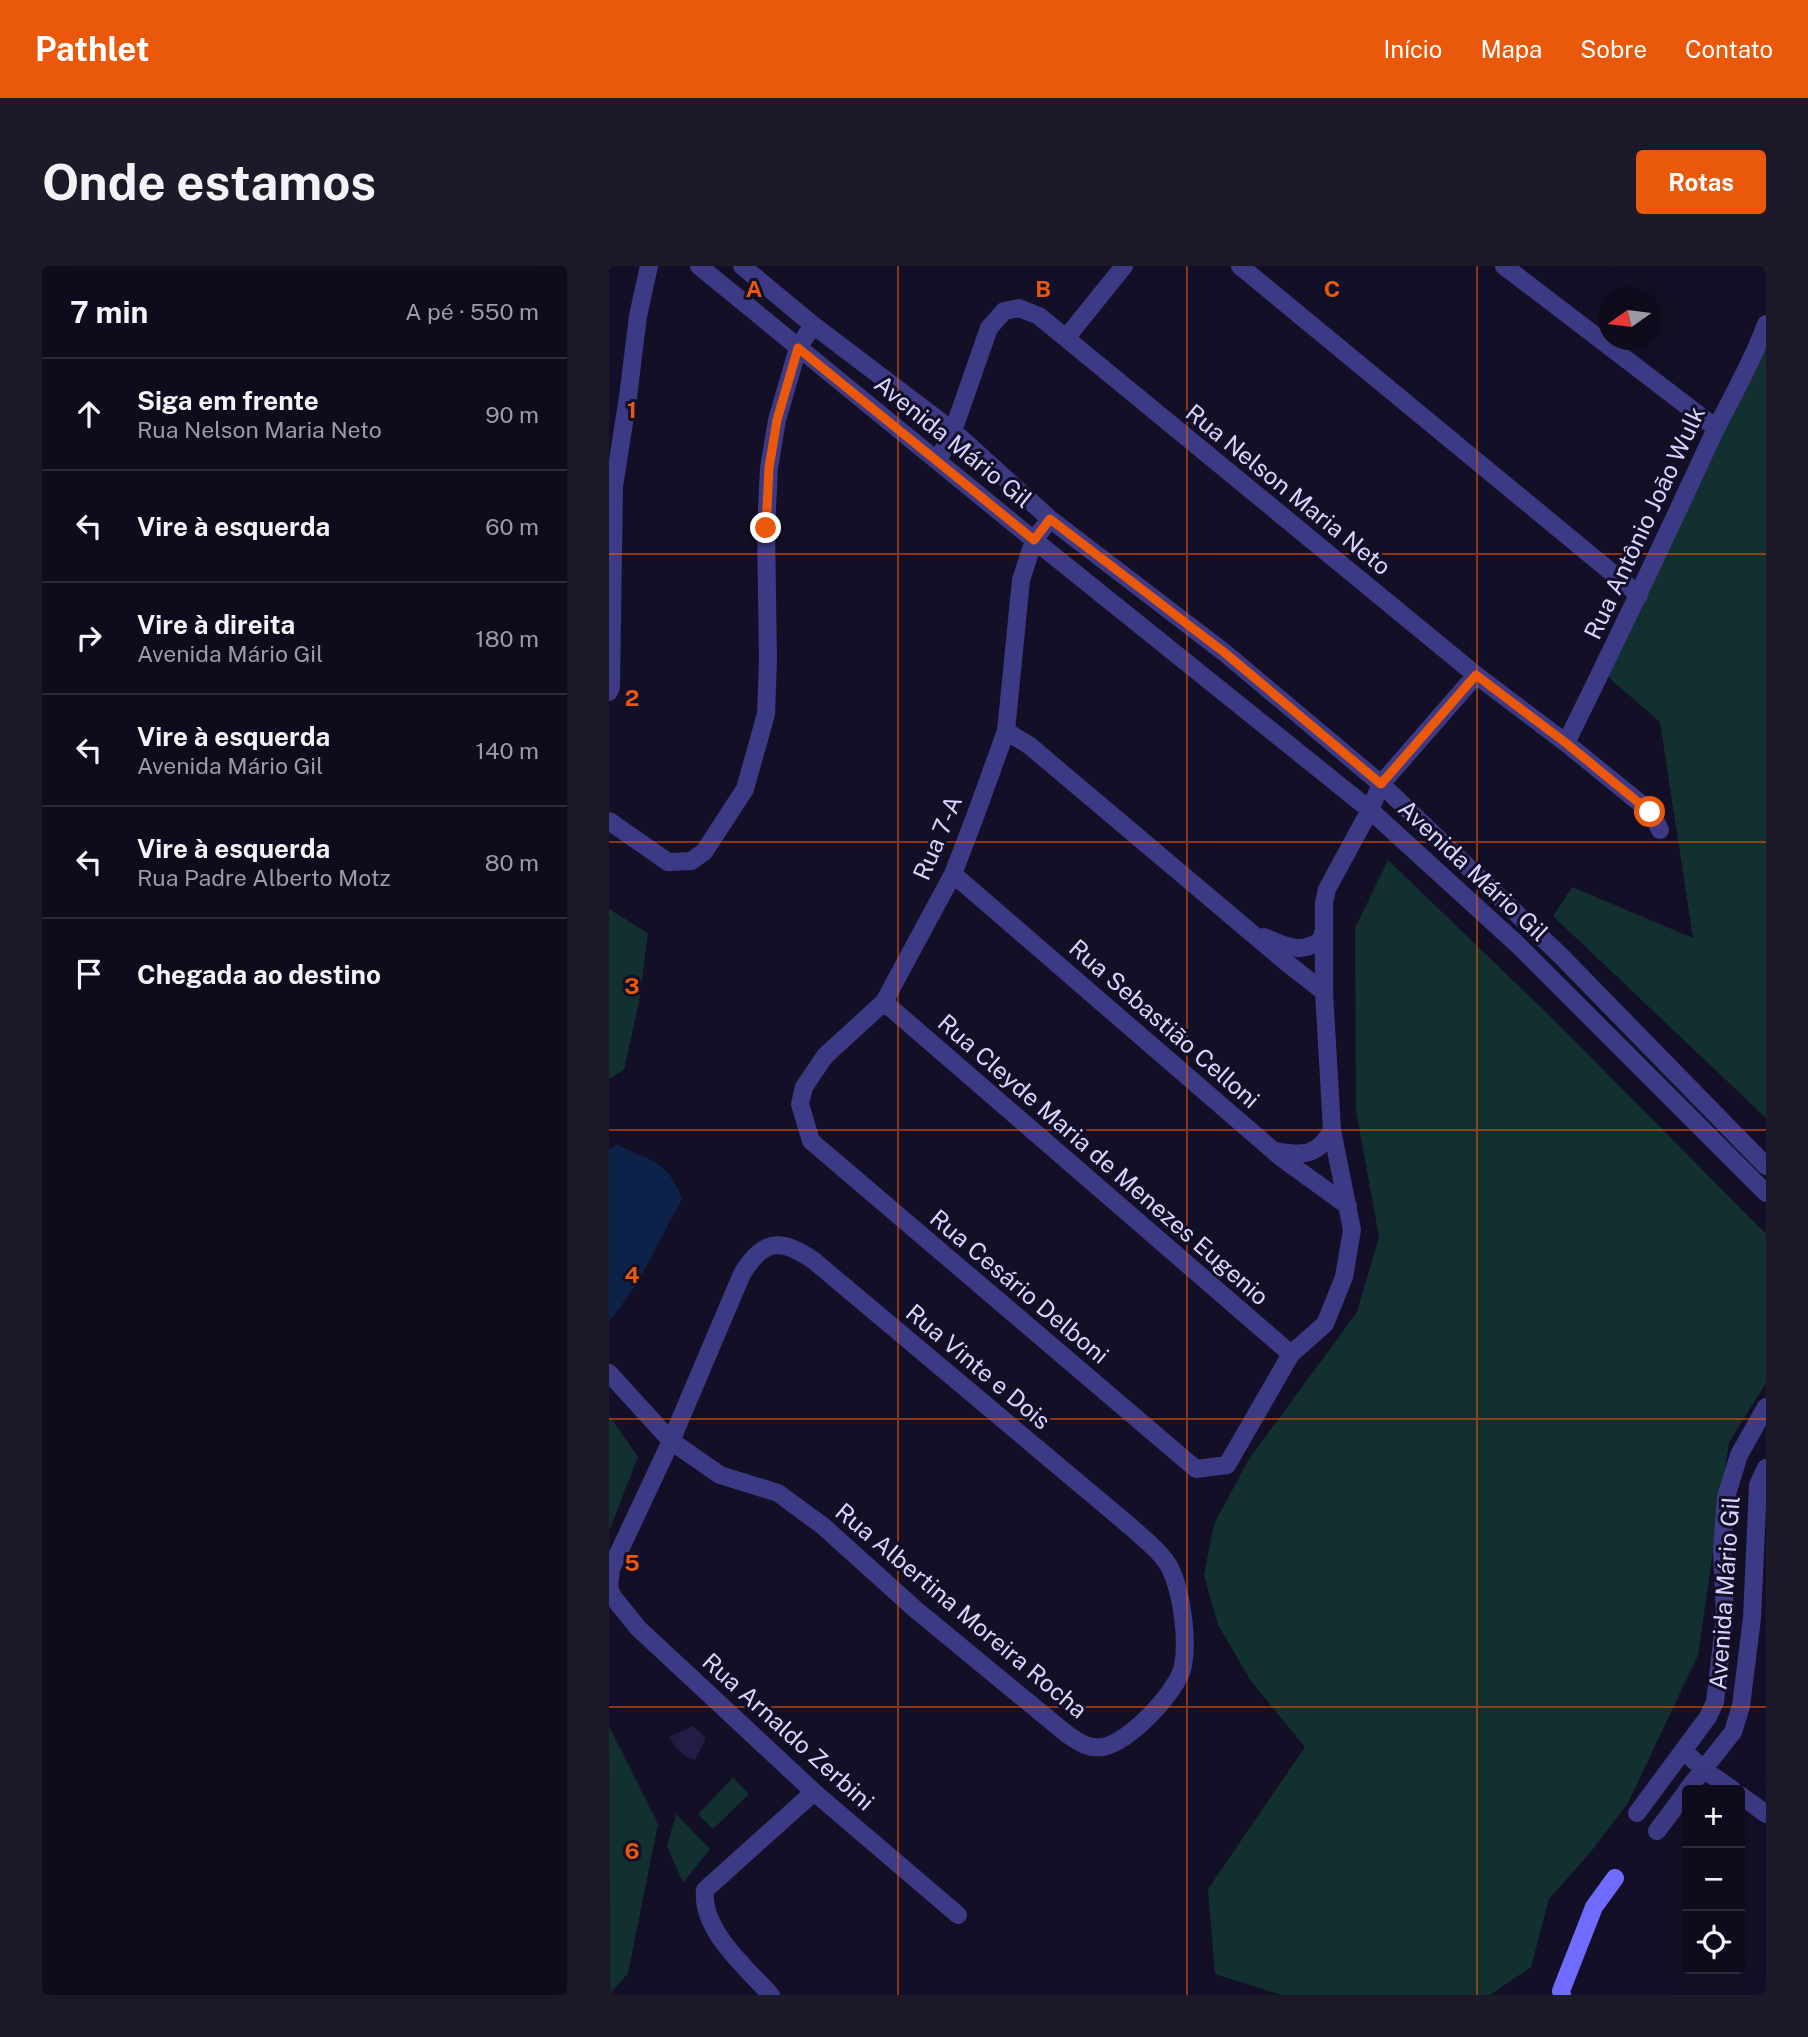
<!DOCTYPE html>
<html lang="pt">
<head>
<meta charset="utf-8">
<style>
  body { margin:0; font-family:"Public Sans",sans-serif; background:#1c1929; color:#f1f3f6 }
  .controls { position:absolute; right:21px; bottom:21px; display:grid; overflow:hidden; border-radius:7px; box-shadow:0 7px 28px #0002 }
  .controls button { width:63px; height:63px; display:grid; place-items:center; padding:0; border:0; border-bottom:2px solid #2e2b3b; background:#0e0b1c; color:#f1f3f6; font:35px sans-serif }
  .compass { position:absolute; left:989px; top:21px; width:63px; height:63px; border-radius:50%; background:#0e0b1c; box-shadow:0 7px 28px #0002; rotate:256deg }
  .stop { position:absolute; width:21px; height:21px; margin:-16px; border:5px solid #ea580c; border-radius:50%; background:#fff }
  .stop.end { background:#ea580c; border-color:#fff; box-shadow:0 2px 7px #0008 }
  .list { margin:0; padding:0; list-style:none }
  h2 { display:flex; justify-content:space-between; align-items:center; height:91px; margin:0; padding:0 28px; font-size:30px }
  h2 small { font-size:23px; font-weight:400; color:#9b9ba3 }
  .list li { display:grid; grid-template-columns:46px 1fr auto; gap:21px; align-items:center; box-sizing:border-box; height:112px; padding:0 28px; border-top:2px solid #2e2b3b }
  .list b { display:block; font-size:26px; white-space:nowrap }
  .list p { margin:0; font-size:23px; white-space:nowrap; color:#9b9ba3 }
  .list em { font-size:23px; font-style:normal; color:#9b9ba3 }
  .icon { flex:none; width:38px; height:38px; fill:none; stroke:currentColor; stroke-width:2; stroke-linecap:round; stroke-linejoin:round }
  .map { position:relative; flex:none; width:1157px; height:1729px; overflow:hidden; border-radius:7px }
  header { display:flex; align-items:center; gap:42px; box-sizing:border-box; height:98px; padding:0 35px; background:#ea580c; color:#fff }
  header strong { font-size:33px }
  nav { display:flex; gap:38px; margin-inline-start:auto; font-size:24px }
  .intro { display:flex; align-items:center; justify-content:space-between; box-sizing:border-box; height:168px; padding:0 42px }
  h1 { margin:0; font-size:49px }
  .button { padding:18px 32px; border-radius:7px; background:#ea580c; color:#fff; font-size:24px; font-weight:700 }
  main { display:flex; gap:42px; padding:0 42px }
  aside { flex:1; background:#0e0b1c; border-radius:7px; box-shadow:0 7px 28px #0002 }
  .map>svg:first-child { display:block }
</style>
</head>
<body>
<header>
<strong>Pathlet</strong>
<nav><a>Início</a><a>Mapa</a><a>Sobre</a><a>Contato</a></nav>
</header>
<div class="intro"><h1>Onde estamos</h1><a class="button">Rotas</a></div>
<main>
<aside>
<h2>7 min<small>A pé · 550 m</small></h2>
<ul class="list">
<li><svg class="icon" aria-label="ahead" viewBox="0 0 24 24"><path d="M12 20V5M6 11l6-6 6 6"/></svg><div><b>Siga em frente</b><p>Rua Nelson Maria Neto</p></div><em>90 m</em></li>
<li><svg class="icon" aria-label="left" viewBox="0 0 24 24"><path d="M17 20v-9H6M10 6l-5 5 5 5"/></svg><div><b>Vire à esquerda</b></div><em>60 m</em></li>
<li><svg class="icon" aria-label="right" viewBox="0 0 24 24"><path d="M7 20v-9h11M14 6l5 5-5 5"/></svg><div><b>Vire à direita</b><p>Avenida Mário Gil</p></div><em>180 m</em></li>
<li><svg class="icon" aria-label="left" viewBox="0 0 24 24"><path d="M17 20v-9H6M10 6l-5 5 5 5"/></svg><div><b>Vire à esquerda</b><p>Avenida Mário Gil</p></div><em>140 m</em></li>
<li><svg class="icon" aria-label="left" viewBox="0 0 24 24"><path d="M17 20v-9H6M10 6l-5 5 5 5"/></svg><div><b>Vire à esquerda</b><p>Rua Padre Alberto Motz</p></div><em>80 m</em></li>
<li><svg class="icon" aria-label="arrive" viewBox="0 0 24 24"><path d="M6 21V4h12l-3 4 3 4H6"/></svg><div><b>Chegada ao destino</b></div></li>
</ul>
</aside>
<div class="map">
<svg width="1157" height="1729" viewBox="0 0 1157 1729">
  <rect width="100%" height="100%" fill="#130f26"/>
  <path fill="#12302f" d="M1157,72v780l-213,-202 19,-29 121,51 -33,-216 -52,-45z
    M779,594l164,158 214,216v149l-37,59 -31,213 -70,148 -39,51 -40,45 -18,68 -41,28h-209l-66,-21 -7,-85 97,-142 -54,-66 -33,-56 -14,-50 10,-51 35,-65 108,-147 22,-75 -23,-127 -1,-182z
    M0,643l39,24 -9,69 -15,68 -15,9z
    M0,1149l29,42 -29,74z
    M0,1460l49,98 -30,149 -18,21z
    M124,1512l16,16 -36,35 -15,-15z
    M67,1548l34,35 -27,34 -16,-37z"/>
  <path fill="#0c2248" d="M9,879c33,16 50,16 64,54l-44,83 -29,40v-173z"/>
  <path fill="#241b47" d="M84,1460l13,12 -11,22 -7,-2 -11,-9 -8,-12z"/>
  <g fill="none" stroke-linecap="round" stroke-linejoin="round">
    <path stroke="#3d3a85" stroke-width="18" d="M90,0l335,274 336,270 148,135 248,248
      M133,0l71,59 140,106 97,88 175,134 156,131 179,171 206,211
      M631,0l399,329
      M895,0l212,162
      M457,72l58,-72
      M329,194l15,-29 36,-103 15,-17 15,-3 20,8 437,359 90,68 85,69 9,18
      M441,253l-16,21 -13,40 -15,151 -30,83 -23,60 -69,128 -59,54 -21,31 -4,17 11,37 385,328 31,-4 64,-111 34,-30 19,-47 8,-47 -20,-100 -8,-138v-89l3,-14 43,-79 11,-26 95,-109
      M0,426l2,-5 3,-201 14,-89 10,-81 11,-50
      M397,465l24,15 257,217 37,29
      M957,477c50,-101 98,-202 145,-304 18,-38 41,-75 55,-115
      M0,555l59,41 23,-1 13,-9 41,-63 21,-75 2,-53 -2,-133 3,-60 8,-48 21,-72 15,-23
      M344,608l330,285 65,47
      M655,671c22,9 36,18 57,3l3,-11
      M275,736l407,352
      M667,885c27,5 42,5 56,-21
      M0,1107l62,68 49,34 58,18 45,33 92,83 153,126c11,7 20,14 34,12 26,-3 76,-56 81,-81 5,-26 -1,-72 -12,-96 -8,-17 -26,-30 -40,-43l-318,-267c-33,-22 -50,-21 -71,14l-71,167 -60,128 -2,19 4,9 25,31 176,164 144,123
      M1075,1485l19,18 30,21
      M1078,1524l46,-58 8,-26 11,-88 6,-133 8,-17
      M1131,1529l26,19
      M1028,1547l71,-96 7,-15 10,-86 -3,-65 4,-54 13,-42 27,-48
      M1048,1565l30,-40
      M162,1729c-25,-27 -70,-65 -66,-105l109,-98"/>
    <path stroke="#6f6bff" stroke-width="18" d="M953,1729l-1,-4 33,-84 21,-29"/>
  </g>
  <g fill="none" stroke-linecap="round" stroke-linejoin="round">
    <path stroke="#ea580c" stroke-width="9" d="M157,262l3,-60 8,-48 21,-72 236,192 16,-21 175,134 156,131 95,-109 90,68 84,69"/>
  </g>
  <path fill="none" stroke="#e8590c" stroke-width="2" stroke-opacity="0.55" d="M289,0v1729M578,0v1729M868,0v1729M0,288h1157M0,576h1157M0,864h1157M0,1153h1157M0,1441h1157"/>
  <g text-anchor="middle" stroke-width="6" stroke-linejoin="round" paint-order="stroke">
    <g font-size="24" fill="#d9d4ff" stroke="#130f26">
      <text transform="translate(344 176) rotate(39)" y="8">Avenida Mário Gil</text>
      <text transform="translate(679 224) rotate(39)" y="8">Rua Nelson Maria Neto</text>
      <text transform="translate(1036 257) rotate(-65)" y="8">Rua Antônio João Wulk</text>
      <text transform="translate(329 572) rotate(-67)" y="8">Rua 7-A</text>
      <text transform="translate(864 605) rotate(43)" y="8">Avenida Mário Gil</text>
      <text transform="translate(555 758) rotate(41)" y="8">Rua Sebastião Celloni</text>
      <text transform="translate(494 894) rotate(41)" y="8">Rua Cleyde Maria de Menezes Eugenio</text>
      <text transform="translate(410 1021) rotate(40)" y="8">Rua Cesário Delboni</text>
      <text transform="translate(369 1101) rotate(40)" y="8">Rua Vinte e Dois</text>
      <text transform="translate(1116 1327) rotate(-86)" y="8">Avenida Mário Gil</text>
      <text transform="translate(352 1345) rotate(40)" y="8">Rua Albertina Moreira Rocha</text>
      <text transform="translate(179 1466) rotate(42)" y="8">Rua Arnaldo Zerbini</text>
    </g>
  </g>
  <g font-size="23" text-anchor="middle" font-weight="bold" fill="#e8590c" stroke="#130f26" stroke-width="6" stroke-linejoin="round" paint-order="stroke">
    <text x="145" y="31">A</text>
    <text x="434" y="31">B</text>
    <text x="723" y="31">C</text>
    <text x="23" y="152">1</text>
    <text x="23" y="440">2</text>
    <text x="23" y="728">3</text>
    <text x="23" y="1017">4</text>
    <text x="23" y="1305">5</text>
    <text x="23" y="1593">6</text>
  </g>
</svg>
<div class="controls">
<button>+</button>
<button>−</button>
<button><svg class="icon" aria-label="locate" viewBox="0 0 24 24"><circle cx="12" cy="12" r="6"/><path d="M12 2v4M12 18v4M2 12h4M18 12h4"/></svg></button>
</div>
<svg class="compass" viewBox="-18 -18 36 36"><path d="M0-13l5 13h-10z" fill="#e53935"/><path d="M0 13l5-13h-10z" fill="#9b9ba3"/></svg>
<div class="stop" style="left:1041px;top:546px"></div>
<div class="stop end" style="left:157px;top:262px"></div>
</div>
</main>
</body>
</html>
